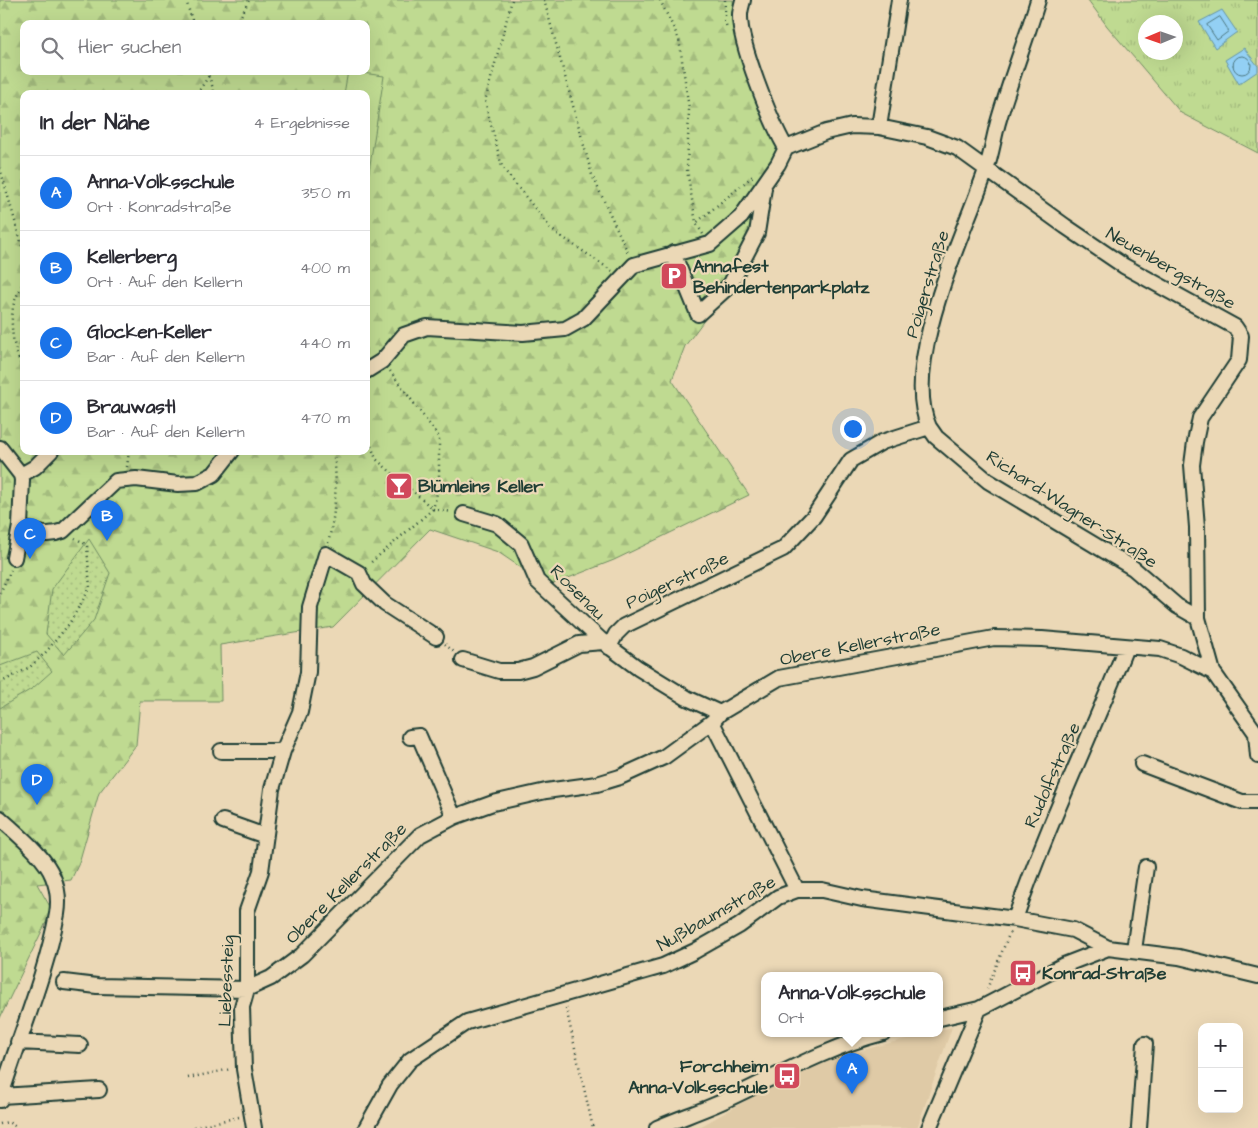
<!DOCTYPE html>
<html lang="de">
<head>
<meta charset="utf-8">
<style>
  body { margin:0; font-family:"Architects Daughter",sans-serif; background:#f2f2f3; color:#2b2b33 }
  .controls { position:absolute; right:15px; bottom:15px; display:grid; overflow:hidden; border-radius:10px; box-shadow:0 5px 20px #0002 }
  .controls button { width:45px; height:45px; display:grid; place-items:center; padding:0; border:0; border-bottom:1px solid #e1e1e2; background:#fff; color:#2b2b33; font:25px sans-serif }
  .compass { position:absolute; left:1138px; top:15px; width:45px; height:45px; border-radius:50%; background:#fff; box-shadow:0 5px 20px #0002; rotate:268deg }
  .you { position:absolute; left:852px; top:428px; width:18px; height:18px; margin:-12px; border:4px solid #fff; border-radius:50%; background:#1a73e8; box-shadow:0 0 0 8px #1a73e833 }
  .badge { display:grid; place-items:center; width:32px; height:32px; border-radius:50%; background:#1a73e8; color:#fff; font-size:16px; font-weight:700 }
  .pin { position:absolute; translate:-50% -41px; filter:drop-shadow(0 1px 2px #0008) }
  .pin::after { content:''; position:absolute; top:26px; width:18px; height:15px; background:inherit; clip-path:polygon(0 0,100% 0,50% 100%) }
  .popup { position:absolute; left:761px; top:972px; width:182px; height:65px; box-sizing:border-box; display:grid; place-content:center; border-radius:10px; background:#fff; filter:drop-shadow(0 1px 4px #0005); font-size:16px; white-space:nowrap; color:#7c7c81 }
  .popup b { font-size:19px; color:#2b2b33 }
  .popup::after { content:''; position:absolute; left:50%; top:100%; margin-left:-10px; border:10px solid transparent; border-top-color:#fff }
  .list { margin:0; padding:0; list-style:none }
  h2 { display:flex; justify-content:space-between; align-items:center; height:65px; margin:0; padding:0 20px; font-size:21px }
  h2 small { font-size:16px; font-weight:400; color:#7c7c81 }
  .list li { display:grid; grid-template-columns:32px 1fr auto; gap:15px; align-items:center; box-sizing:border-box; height:75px; padding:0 20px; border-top:1px solid #e1e1e2 }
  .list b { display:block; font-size:19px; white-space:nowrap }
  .list p { margin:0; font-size:16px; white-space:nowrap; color:#7c7c81 }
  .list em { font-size:16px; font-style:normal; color:#7c7c81 }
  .icon { flex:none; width:28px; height:28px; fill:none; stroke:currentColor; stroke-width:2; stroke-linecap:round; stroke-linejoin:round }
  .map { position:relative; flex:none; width:1258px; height:1128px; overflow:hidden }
  .search { position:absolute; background:#fff; box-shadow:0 5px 20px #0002; left:20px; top:20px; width:350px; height:55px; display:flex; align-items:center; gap:12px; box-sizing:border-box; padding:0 18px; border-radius:10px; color:#7c7c81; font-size:19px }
  .panel { position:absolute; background:#fff; box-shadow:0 5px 20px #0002; left:20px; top:90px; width:350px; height:365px; border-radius:10px }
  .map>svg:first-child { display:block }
</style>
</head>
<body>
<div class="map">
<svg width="1258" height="1128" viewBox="0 0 1258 1128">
  <defs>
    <pattern id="grass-tufts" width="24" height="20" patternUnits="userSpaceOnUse" patternTransform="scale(1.25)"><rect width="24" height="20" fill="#bfda91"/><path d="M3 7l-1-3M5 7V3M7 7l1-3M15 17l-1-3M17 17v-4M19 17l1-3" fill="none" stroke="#a4bc7e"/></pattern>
    <pattern id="forest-firs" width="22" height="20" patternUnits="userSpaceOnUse" patternTransform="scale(1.25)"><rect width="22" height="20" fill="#bfda91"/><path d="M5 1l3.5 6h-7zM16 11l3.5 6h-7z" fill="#a4bc7e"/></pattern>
    <pattern id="park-dots" width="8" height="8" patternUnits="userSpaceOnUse" patternTransform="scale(1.25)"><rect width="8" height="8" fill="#bfda91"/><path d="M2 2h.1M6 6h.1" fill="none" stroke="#a4bc7e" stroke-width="1.8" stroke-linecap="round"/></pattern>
  </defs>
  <rect width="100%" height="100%" fill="#ebd8b6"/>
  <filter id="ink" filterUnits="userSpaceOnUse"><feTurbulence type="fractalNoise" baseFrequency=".02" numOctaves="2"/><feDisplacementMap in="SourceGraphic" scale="10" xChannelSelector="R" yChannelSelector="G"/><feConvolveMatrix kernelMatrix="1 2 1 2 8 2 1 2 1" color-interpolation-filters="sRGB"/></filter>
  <g filter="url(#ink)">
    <path fill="#dfcaa6" d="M952,1027l-35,101h-219l51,-29 6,-7 84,-36 90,-23h11v-3z"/>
    <path fill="url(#grass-tufts)" stroke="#6f8c62" fill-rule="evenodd" d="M1088,0h170v153l-77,-40 -74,-87zM1146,22h30v30h-30z"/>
    <path fill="url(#forest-firs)" stroke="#6f8c62" fill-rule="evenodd" d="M0,0h733l3,35 44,115 -43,126 -52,70 -13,34 77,115 -135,65 -66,26 -50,-34 -68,-23 -97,98 -113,18 1,56h-81l-4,44 -37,48 -20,70 -8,17 -34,4 15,26 -52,108zM24,24h342v47h-342zM24,94h342v357h-342z"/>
    <path fill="url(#park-dots)" stroke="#6f8c62" d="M89,539l21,34 -16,47 -30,35 -18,-21 6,-45z
      M37,652l15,19 -19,17 -33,20v-42z"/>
    <path fill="#bfda91" stroke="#6f8c62" d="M348,71l36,5 -18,114v-96h-22z"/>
    <path fill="#93d0f4" stroke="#6595a7" d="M1222,10l15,22 -22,16 -16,-26z
      M1244,48l14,18v5l-19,13 -14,-24z"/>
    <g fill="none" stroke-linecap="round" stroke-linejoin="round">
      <path stroke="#4d7881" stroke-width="1" d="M1220,17l9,14 -12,9 -10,-15z
        M1233 65a9 9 0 1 1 18 0a9 9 0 1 1-18 0Z"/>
      <g stroke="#1f3d34" stroke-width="18">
        <path id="minor" d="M743,0c-1,5 -3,10 -3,15 -1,28 31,107 46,133
          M879,127l20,-127
          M786,148l40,-16 26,-6 27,1 48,10 30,11 108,78 59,40 111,61 6,9 -2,24 -39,58 -5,24 -3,23 5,62 1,91 15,54 45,64
          M673,253l25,61 32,-29 27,-52 7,-45
          M366,371l16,-10 22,-26 23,-8 96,6 42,-4 18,-10 51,-54 76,-21 31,-27 37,-53 8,-16
          M929,427l7,10 52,44 145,87 44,38 21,12
          M0,448l21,27 1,5 -2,46 -6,32
          M21,475l14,-8 16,-16
          M464,514l33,10 24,20 16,37 66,61 35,26 49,30 33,15
          M20,526c14,7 27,11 43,5l53,-50 20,-2 42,5 19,-1 17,-9 18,-23
          M609,647l7,-13 8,-8 159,-77 31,-33 37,-56 31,-18 47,-15c-29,-63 35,-193 57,-257 6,-17 8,-35 13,-51 12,-41 27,-79 39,-119
          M463,660l36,11h19l15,-4 46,-23 24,-2
          M712,722l85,168
          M1256,734l2,22
          M410,737l9,-1 35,81
          M221,751h62
          M1142,764l100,38h16
          M0,818c16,15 46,39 53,59 5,12 6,25 4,37 -11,61 -38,123 -56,182
          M223,821l42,15
          M1015,919c32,-93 75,-181 111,-272
          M1134,950l12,-83
          M64,982l33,4 150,3 24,-11 31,-23 118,-120 34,-18 39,-14 53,-12 51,-7 23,-7 44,-20 48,-35 8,-9 59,-35 215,-40 48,1 118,10 21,7 32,16
          M940,1018l39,-9 85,-44 44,-17
          M18,1042l62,3
          M0,1100l1,-4 98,-6
          M254,1128l-10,-59 -1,-30 -1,-32 5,-18v-78l14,-40 11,-82 11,-38 17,-39 8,-40 2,-65 16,-53 33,19 5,11 21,20 51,33
          M366,1128l24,-43 20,-25 57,-38 196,-56 32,-15 44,-25 39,-29 19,-7h25l40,9 153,20 58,11 35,18 71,9 79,19
          M657,1128c23,-10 48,-18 71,-29 51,-24 100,-52 155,-66
          M929,1128l50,-119
          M1139,1128l6,-84"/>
      </g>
      <path stroke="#1f3d34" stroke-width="2.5" stroke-dasharray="1 4" stroke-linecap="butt" d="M186,0l7,24
        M512,0l-27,101 17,66 50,63 60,41
        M544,0l48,175 37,80
        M660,0l19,39 10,70 -2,61 9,53
        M725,0v21l2,7
        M237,24l12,-24
        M207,71l8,23
        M197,94l15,-23
        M0,168l24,85
        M703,234l-7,-11 57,-47
        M24,281c-3,7 -8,15 -10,22 -5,19 -1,50 10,66
        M390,371l49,66v49l-6,23 19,3
        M366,432l10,27 57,50 -64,55
        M127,467l2,-16
        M328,543c8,-30 9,-62 6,-92
        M0,593l11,-23
        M445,644l9,8
        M0,683l30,-16 16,-15 23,-28 21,-36 -3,-43 -12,-7
        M987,989l23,-57
        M566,1008l27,120
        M188,1078l43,-9
        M0,1124l8,-2 10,6
        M194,1127l45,-10"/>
      <use href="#minor" stroke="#ebd8b6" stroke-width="14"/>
    </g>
  </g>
  <defs>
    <g id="parking-square" transform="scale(1.4375)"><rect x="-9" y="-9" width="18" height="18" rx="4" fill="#d1495b" stroke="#ebd8b6"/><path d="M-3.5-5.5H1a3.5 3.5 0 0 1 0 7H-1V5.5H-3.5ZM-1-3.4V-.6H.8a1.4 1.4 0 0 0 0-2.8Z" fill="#fff"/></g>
    <g id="bar-square" transform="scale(1.4375)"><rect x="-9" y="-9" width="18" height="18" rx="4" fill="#d1495b" stroke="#ebd8b6"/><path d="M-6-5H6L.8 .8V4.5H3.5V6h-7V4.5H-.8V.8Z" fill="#fff"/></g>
    <g id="bus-square" transform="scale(1.4375)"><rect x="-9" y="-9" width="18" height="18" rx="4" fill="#d1495b" stroke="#ebd8b6"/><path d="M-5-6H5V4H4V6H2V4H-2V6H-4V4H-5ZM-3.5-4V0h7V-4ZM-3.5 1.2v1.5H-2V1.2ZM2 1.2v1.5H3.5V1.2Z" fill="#fff"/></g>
  </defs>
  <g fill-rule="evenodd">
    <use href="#parking-square" x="674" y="276"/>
    <use href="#bar-square" x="399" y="486"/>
    <use href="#bus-square" x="1023" y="973"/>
    <use href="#bus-square" x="787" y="1076"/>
  </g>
  <g text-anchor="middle" stroke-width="4.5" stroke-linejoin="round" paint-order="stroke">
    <g font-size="18" font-weight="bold" fill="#1f3d34" stroke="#ebd8b6" text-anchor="start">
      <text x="693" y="272">Annafest<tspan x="693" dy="21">Behindertenparkplatz</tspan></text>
      <text x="418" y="492">Blümleins Keller</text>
      <text x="1042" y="979">Konrad-Straße</text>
      <text x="768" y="1072" text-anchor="end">Forchheim<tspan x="768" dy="21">Anna-Volksschule</tspan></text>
    </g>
    <g font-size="18" fill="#1f3d34" stroke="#ebd8b6">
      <text transform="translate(1171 268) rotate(30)" y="6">Neuenbergstraße</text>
      <text transform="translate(927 284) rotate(-73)" y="6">Poigerstraße</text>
      <text transform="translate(1072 509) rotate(33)" y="6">Richard-Wagner-Straße</text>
      <text transform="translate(677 580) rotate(-25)" y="6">Poigerstraße</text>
      <text transform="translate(578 592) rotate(45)" y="6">Rosenau</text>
      <text transform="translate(860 644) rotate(-11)" y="6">Obere Kellerstraße</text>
      <text transform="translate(1052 775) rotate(-66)" y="6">Rudolfstraße</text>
      <text transform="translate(346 883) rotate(-45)" y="6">Obere Kellerstraße</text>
      <text transform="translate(716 913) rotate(-30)" y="6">Nußbaumstraße</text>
      <text transform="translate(226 981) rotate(-88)" y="6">Liebessteig</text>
    </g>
  </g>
</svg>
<div class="controls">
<button>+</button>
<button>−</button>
</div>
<svg class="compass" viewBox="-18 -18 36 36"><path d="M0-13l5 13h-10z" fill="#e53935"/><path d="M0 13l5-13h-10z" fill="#7c7c81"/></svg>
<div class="you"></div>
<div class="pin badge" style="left:852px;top:1094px">A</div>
<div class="popup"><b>Anna-Volksschule</b>Ort</div>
<div class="pin badge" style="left:107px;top:541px">B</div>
<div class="pin badge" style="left:30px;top:559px">C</div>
<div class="pin badge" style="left:37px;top:805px">D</div>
<div class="search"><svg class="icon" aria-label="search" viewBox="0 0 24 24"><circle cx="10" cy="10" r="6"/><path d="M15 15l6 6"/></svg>Hier suchen</div>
<section class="panel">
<h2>In der Nähe<small>4 Ergebnisse</small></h2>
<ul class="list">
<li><span class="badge">A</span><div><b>Anna-Volksschule</b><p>Ort · Konradstraße</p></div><em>350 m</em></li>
<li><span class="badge">B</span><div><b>Kellerberg</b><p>Ort · Auf den Kellern</p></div><em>400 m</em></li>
<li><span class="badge">C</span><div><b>Glocken-Keller</b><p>Bar · Auf den Kellern</p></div><em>440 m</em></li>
<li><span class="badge">D</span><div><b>Brauwastl</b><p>Bar · Auf den Kellern</p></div><em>470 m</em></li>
</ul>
</section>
</div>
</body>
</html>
